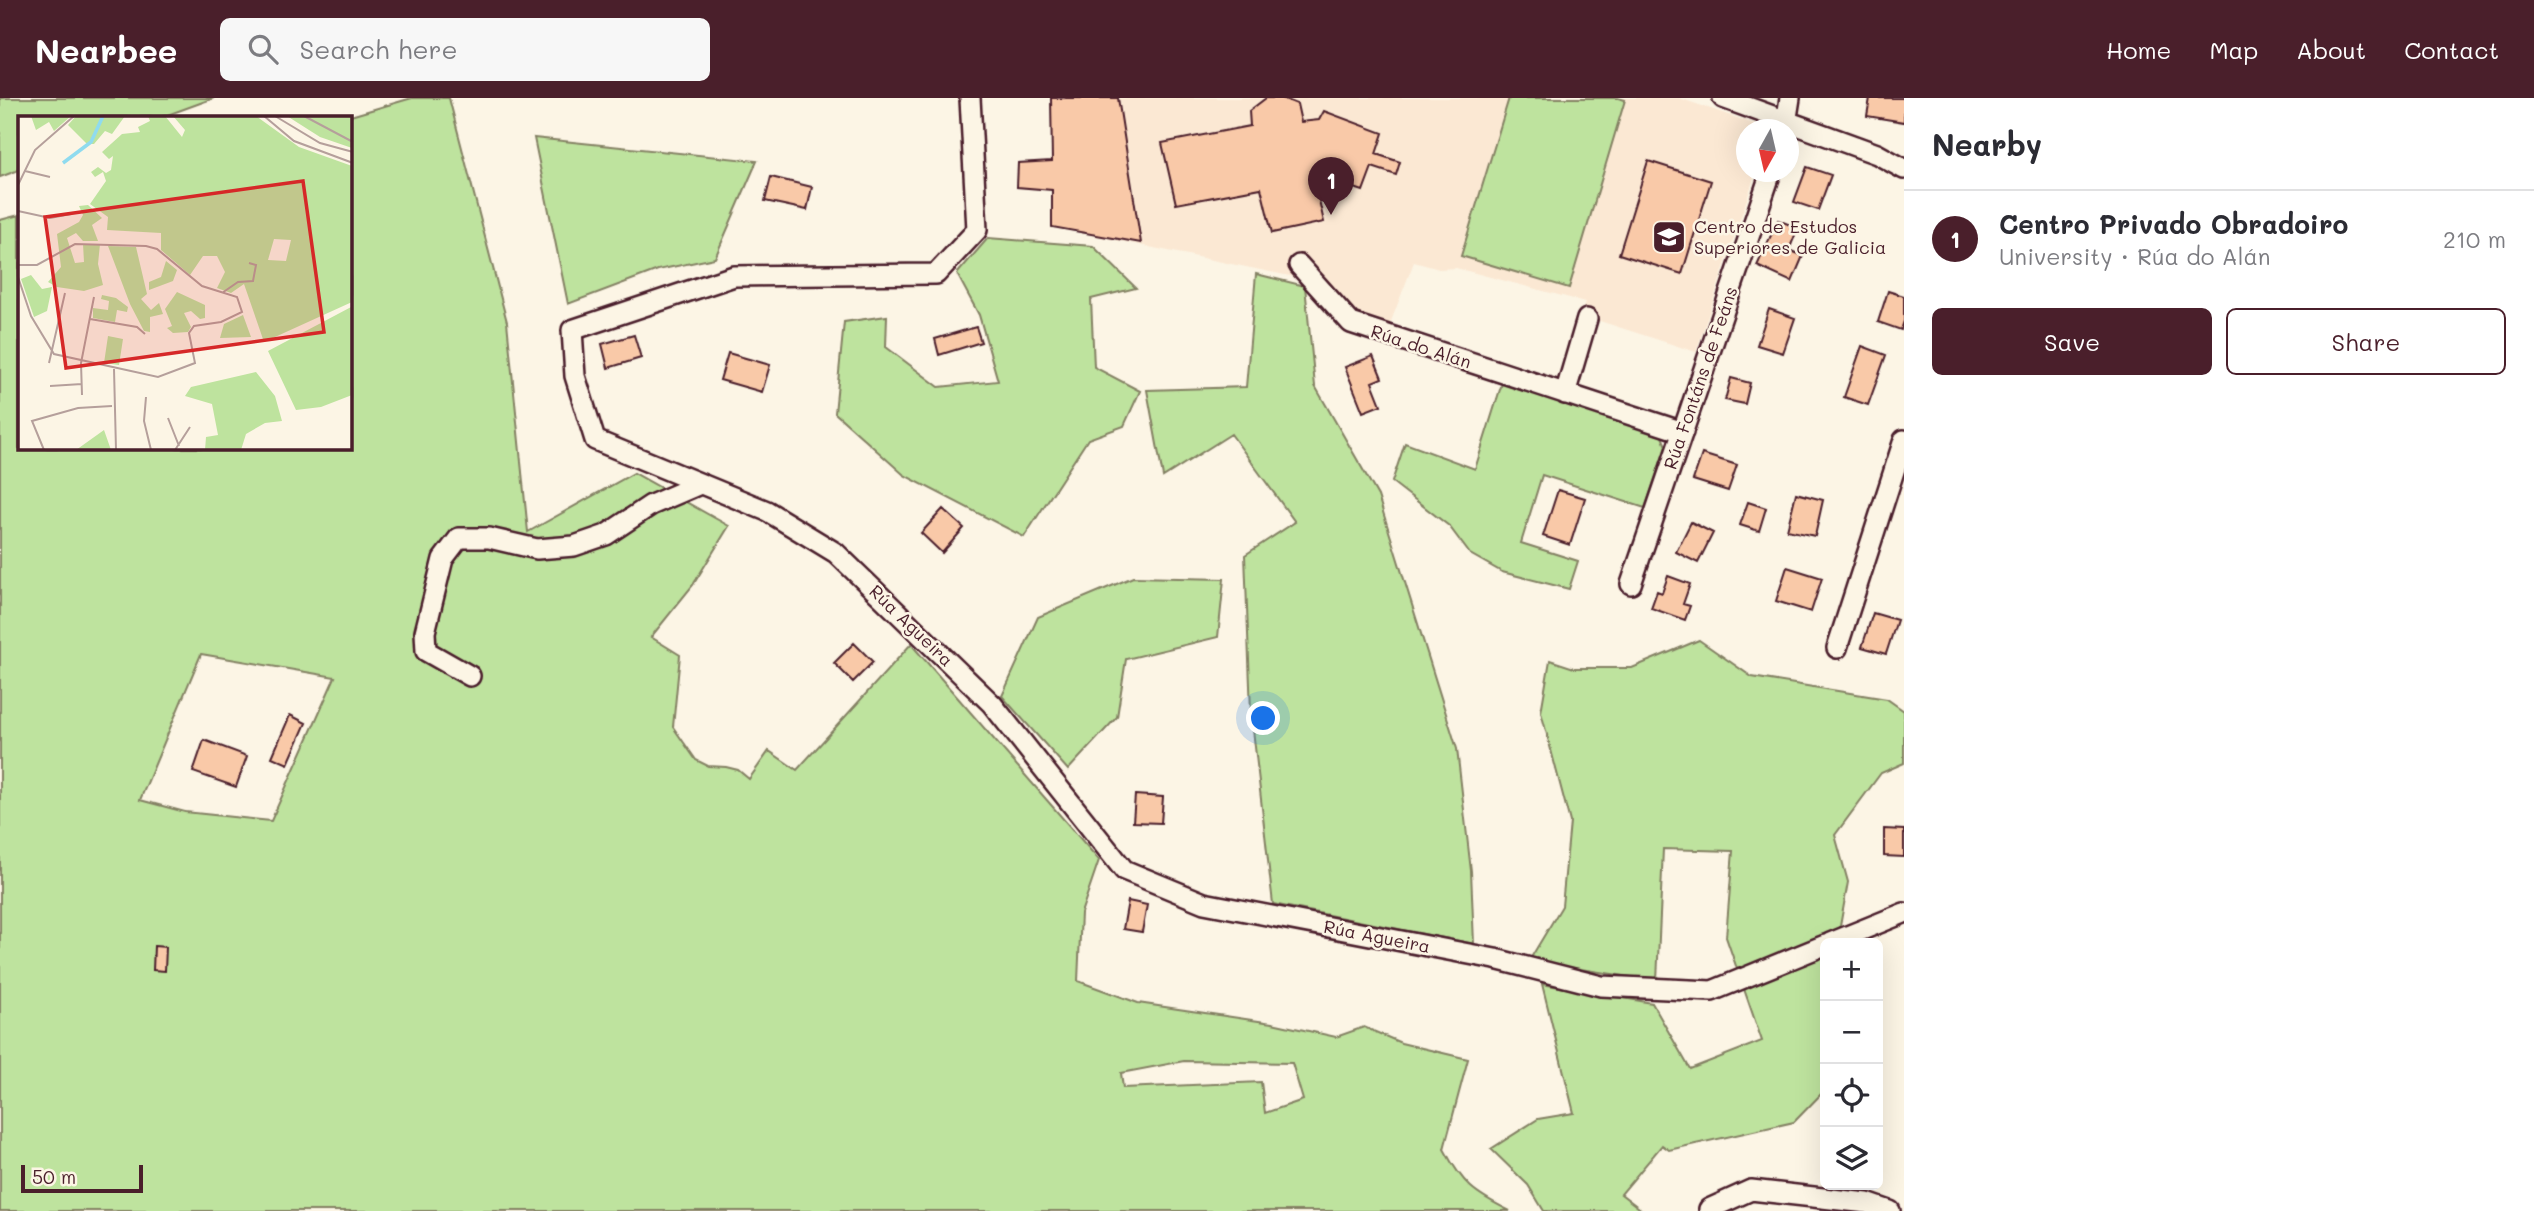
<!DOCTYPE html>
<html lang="en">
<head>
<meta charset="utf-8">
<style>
  body { margin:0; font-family:Mali,sans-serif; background:#f7f7f7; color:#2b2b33 }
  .controls { position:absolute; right:21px; bottom:21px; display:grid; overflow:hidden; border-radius:10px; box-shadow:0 7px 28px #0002 }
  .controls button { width:63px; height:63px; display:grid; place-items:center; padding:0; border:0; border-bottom:2px solid #e1e1e2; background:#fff; color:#2b2b33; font:35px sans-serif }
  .compass { position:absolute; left:1736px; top:21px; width:63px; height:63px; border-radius:50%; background:#fff; box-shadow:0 7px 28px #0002; rotate:188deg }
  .scale { position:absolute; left:21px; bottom:18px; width:122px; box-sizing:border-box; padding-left:7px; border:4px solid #4a1f2b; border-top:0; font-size:19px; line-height:24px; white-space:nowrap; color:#4a1f2b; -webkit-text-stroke:5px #fcf5e5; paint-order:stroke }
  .you { position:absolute; left:1264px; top:621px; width:24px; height:24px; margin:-18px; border:5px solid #fff; border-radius:50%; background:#1a73e8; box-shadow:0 0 0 10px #1a73e833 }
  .badge { display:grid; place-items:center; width:46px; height:46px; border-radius:50%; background:#4a1f2b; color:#fff; font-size:23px; font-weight:700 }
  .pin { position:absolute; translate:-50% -58px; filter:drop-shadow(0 2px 4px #0008) }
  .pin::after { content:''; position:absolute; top:37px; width:24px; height:21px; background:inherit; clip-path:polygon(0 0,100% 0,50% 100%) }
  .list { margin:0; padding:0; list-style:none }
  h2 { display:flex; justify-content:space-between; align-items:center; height:91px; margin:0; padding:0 28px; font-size:30px }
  h2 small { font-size:23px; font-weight:400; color:#7c7c81 }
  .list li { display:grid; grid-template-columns:46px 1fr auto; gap:21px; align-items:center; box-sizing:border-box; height:98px; padding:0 28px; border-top:2px solid #e1e1e2 }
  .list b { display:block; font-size:26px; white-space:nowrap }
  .list p { margin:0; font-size:23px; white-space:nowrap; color:#7c7c81 }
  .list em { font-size:23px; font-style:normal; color:#7c7c81 }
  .actions { display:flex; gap:14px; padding:21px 28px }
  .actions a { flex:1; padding:16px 0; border:2px solid #4a1f2b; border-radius:10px; text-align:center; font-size:24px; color:#4a1f2b }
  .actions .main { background:#4a1f2b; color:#fff }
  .icon { flex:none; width:38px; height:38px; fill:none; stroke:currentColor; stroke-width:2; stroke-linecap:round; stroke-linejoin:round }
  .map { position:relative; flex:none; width:1904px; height:1113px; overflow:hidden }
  header { display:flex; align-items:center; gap:42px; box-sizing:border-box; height:98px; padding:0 35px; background:#4a1f2b; color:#fff }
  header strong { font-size:33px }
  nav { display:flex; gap:38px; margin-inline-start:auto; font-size:24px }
  .search { width:490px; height:63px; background:#f7f7f7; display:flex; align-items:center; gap:18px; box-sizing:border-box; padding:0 24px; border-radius:10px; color:#7c7c81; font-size:26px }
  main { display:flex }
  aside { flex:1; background:#fff }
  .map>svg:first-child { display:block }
</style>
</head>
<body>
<header>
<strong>Nearbee</strong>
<div class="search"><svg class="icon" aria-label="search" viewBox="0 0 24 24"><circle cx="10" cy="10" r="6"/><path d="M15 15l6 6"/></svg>Search here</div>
<nav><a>Home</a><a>Map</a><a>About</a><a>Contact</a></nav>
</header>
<main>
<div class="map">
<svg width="1904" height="1113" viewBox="0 0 1904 1113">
  <rect width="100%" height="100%" fill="#fcf5e5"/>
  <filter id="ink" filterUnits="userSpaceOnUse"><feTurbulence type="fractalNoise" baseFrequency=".0143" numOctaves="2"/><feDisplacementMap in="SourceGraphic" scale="14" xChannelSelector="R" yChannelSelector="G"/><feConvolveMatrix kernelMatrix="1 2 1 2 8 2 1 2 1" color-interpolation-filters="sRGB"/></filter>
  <g filter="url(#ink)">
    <path fill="#fbe8d3" d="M1051,0h628l90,31 -23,1v42h10l-60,180 -115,-37 4,-13 -129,-34 -17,1 -25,-7 -26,67 -27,-7 -52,-42 -257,-53z"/>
    <path fill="#bee39e" stroke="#848164" stroke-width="2" fill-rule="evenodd" d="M0,0h214l-52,19h-143v53l-19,7z
      M412,0h37l58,224 21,210 106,-59 95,53 -36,59 -42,52 29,18 -7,72 23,33 12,6 18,1 12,3 11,9 20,-28 28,19 114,-126 188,216 -18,53 -3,68 60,22 134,20 64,14 28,-10 37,16 67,16 -24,90c19,36 30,44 66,62h-1510v-991l19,-5v233h331v-331h-3zM201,556l134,23 -64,144 -86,-9 -45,-12zM1184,963l108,2 11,37 -38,13 -4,-31 -138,6 -2,-15z
      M1509,0h109l7,2 -56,188 -108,-32z
      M534,40l223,23 -42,97 -57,12 -90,34z
      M988,140l105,8 43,42 -45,11 3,68 46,24 -16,35 -36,13 -64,98 -120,-62 -69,-62 9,-91 43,-6 -1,31 53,40 59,-6 -19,-66 -22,-41z
      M1256,176l49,12 10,100 63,110 79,253 14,122 3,73 -201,-40 -22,-192 -6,-157 50,-33 -64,-88 -68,43 -16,-87 99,-3z
      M1503,282l158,54 5,12 -21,62 -103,-33 -21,68 57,18 -9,28 -67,-17 -32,-18 -21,-28 -57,-44 13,-39 70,26z
      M1133,479l91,2 -6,58 -92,22 -9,58 -49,53 -66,-74 36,-79z
      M1699,542l53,37 135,22 17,12v52l-23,10 -46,62 13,47 -11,61h-12v62l-4,21 4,16v48l-31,32 -125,28 -7,-5 -41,49 22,17h-99l-16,-26 -37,-36 47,-30 36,-6 -32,-129 110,19 38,66 72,-28 -36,-104 7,-86 -70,-2 -6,132 -128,-20 33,-55 8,-84 -29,-110 9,-52 24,8h58z"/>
    <path fill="#f9c9a8" stroke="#4a1f2b" stroke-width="2" d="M1051,0h67l23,145 -89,-16v-37l-35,-3 1,-24 34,-2z
      M1266,0h16l15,6 4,18 18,-2 5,-9 59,22 -7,21 24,8 -4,13 -24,-8 -9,24 -50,-17 11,48 -52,11 -11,-45 -85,16 -14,-61 88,-17 -1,-15z
      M1870,0h34v24l-37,-6z
      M1648,63l63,20 -29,93 -63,-20z
      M1807,69l24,8 -13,35 -24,-8z
      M771,79l41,10 -5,23 -42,-9z
      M1778,122l20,8 -9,22 14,6 -11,26 -35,-16z
      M1888,193l16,5v25l-3,9 -23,-8z
      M1769,211l26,9 -12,35 -26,-8z
      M976,229l5,15 -42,13 -4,-16z
      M634,237l7,23 -33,10 -6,-24z
      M1862,248l24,9 -18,50 -24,-8z
      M728,255l42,12 -8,27 -42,-12z
      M1373,258l9,22 -10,4 9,23 -18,7 -18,-45z
      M1731,280l19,5 -5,21 -20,-4z
      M1702,356l35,11 -9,26 -35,-11z
      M1558,392l27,8 -15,47 -27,-9z
      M1796,395l27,7 -8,36 -28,-6z
      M1748,404l18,6 -7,23 -19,-6z
      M943,411l21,19 -22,25 -21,-20z
      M1691,424l22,11 -15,30 -22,-11z
      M1787,469l35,11 -11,34 -35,-11z
      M1668,478l22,8 -7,20 7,2 -5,14 -34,-12 6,-17 5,2z
      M1873,515l24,7 -11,34 -24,-7z
      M854,545l19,19 -20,20 -19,-19z
      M290,617l16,8 -18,41 -16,-7z
      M204,642l43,16 -11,31 -43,-15z
      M1135,697l28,2 -2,26 -28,-1z
      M1884,731l20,1v27l-20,-1z
      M1128,803l19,4 -5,27 -19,-3z
      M154,848l12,1 -1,24 -12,-1z"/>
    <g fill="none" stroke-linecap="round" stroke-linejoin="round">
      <g stroke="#4a1f2b" stroke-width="24">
        <path id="minor" d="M970,0l7,132 -41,44 -202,2 -162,54 3,46 20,64 172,71 69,42 156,151 132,166 80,33 291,56 106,27 111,5 113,-46
          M1723,0l154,56 27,15
          M1785,32l5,-32
          M1299,167l52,58 332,109
          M1565,296l22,-75
          M1631,486l140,-412
          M1837,550l67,-208
          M470,578l-44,-25 -1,-19 18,-73 16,-21h30l48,11 37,-3 32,-11 45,-30 49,-21
          M1830,845l74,-30
          M1709,1111l42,-19 116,13 23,8"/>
      </g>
      <use href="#minor" stroke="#fcf5e5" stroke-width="19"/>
    </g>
  </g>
  <defs>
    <g id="university-square" transform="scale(1.75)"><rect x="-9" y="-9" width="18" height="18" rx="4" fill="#4a1f2b" stroke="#fcf5e5"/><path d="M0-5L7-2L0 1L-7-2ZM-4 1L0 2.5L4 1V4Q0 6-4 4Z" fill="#fff"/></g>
  </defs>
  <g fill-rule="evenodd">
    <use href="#university-square" x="1669" y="139"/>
  </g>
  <g text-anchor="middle" stroke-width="5" stroke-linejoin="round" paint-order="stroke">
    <g font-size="18" fill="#4a1f2b" stroke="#fcf5e5" text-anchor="start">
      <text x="1694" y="135">Centro de Estudos<tspan x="1694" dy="21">Superiores de Galicia</tspan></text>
    </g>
    <g font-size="18" fill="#4a1f2b" stroke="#fcf5e5">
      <text transform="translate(1421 249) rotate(18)" y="6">Rúa do Alán</text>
      <text transform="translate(1701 280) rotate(-71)" y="6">Rúa Fontáns de Feáns</text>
      <text transform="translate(911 528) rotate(44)" y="6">Rúa Agueira</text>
      <text transform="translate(1377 839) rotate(11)" y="6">Rúa Agueira</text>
    </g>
  </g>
  <g transform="translate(18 18)">
    <rect width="334" height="334" fill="#fcf5e5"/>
    <path d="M13,0h40l-17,15 -5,-9 -13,8zM58,0h49l-13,18 -7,-3 -11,13h-7l-19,-19zM130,0h17l17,21 3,-7 -12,-14h83l43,31 53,19v136l-88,40 -20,-58 -13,9 -14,-5 8,-16 -8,-16h-14l-13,19 -29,-25v-17l-54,-3 1,-13 -18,-13 16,-23 -3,-9 -8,5 -4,-5 7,-5 8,6 5,-3 2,-14 -4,3 -7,-7 20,-18 18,-2 -2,-5 12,-6zM256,123l17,1 -5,21 -18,-1zM269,0h65v32l-32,-11zM70,89l14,13 -10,7 6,16h-15l-7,-8 -9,5 8,25 9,-1 -1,-18h17l-2,20 5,21 -19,6 -27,-4 -9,-5 13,-15 -4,-33 22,-12 4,-7 -4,-9zM90,130l28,1 11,47 -6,5 10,11 8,-7 4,11 -13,3v15l-6,-1 -14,-27zM148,145l11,9 -4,11 -24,9v-8l12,-5zM13,159l11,14 10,-2 -5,24 -13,6 -13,-38zM159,176l28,13v13l-5,1 -9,-8 -7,2 7,14 -3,5 -15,1 -6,-5 5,-2 -7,-17zM84,179l14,3 12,9 -1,5 -10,-2 -2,12 -22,-4v-10l15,2 1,-9 -8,-2zM335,190l-1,89 -31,12 -25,3 -28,-59zM225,199l8,22 -31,1 4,-14zM90,220l15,3 -4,26 -15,-2zM238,256l19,24 7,25 -17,2 -19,11 -5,16h-36l1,-13 12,-2 -6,-31 -27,-8 6,-9zM86,314l7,20h-35z" fill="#bee39e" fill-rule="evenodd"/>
    <path fill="none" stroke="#8fdbef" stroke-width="3.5" d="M45,47l28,-21 12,-26"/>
    <path fill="none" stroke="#b59f9b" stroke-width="2" d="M246,0l30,25 59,22M257,0l45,27 33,9M286,0l49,26M7,55l25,6M0,69l17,-35 39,-34M0,95l32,7 21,-4M0,149h19l38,-21 71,2 11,3 45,37 35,11 5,15 -21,10 -27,4 -5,7 6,30 -37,14 -104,-23 -23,-38 -13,-39M204,177l16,-11 15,-1 3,-16 -7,-2M72,203l47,8 8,7M31,247l16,-70M96,253l2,81M32,270l32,-2M64,279l-1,-32 13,-66M128,281l-2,24 7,29M150,302l11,28M26,334l-12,-29 46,-13 34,-2M157,334l15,-23"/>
    <path fill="#d62828" fill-opacity="0.15" stroke="#d62828" stroke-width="3.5" d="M285,65l21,151 -258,36 -21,-151z"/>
    <rect width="334" height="334" fill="none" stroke="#4a1f2b" stroke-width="3.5"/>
  </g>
</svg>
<div class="controls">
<button>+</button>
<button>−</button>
<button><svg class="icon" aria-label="locate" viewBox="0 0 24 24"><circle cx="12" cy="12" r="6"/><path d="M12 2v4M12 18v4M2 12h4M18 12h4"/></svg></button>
<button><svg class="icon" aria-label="layers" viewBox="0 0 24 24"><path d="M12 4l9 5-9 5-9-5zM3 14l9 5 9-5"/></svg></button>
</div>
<svg class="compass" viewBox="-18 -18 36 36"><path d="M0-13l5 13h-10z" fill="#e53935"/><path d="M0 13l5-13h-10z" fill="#7c7c81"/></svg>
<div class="scale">50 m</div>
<div class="you"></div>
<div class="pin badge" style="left:1331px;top:117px">1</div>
</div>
<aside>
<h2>Nearby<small></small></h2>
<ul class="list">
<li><span class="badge">1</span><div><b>Centro Privado Obradoiro</b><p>University · Rúa do Alán</p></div><em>210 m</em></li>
</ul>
<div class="actions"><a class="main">Save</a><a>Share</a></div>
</aside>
</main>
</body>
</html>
